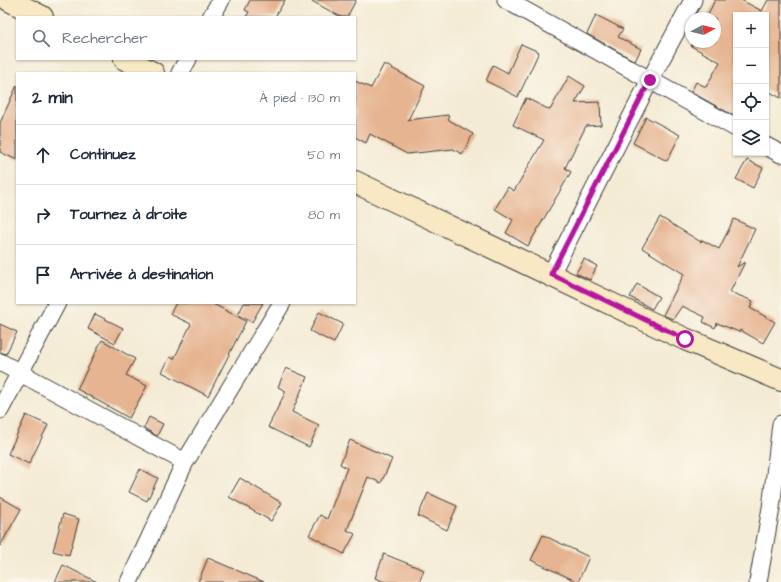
<!DOCTYPE html>
<html lang="fr">
<head>
<meta charset="utf-8">
<style>
  body { margin:0; font-family:"Architects Daughter",sans-serif; background:#f6f6f7; color:#1f2937 }
  .controls { position:absolute; right:12px; top:12px; display:grid; overflow:hidden; border-radius:0px; box-shadow:0 1px 3px #0004 }
  .controls button { width:36px; height:36px; display:grid; place-items:center; padding:0; border:0; border-bottom:1px solid #e0e1e3; background:#fff; color:#1f2937; font:20px sans-serif }
  .compass { position:absolute; left:685px; top:12px; width:36px; height:36px; border-radius:50%; background:#fff; box-shadow:0 1px 3px #0004; rotate:83deg }
  .stop { position:absolute; width:12px; height:12px; margin:-9px; border:3px solid #b5179e; border-radius:50%; background:#fff }
  .stop.end { background:#b5179e; border-color:#fff; box-shadow:0 1px 4px #0008 }
  .list { margin:0; padding:0; list-style:none }
  h2 { display:flex; justify-content:space-between; align-items:center; height:52px; margin:0; padding:0 16px; font-size:17px }
  h2 small { font-size:13px; font-weight:400; color:#747a83 }
  .list li { display:grid; grid-template-columns:26px 1fr auto; gap:12px; align-items:center; box-sizing:border-box; height:60px; padding:0 16px; border-top:1px solid #e0e1e3 }
  .list b { display:block; font-size:15px; white-space:nowrap }
  .list em { font-size:13px; font-style:normal; color:#747a83 }
  .icon { flex:none; width:22px; height:22px; fill:none; stroke:currentColor; stroke-width:2; stroke-linecap:round; stroke-linejoin:round }
  .map { position:relative; flex:none; width:781px; height:582px; overflow:hidden }
  .search { position:absolute; background:#fff; box-shadow:0 1px 3px #0004; left:16px; top:16px; width:340px; height:44px; display:flex; align-items:center; gap:10px; box-sizing:border-box; padding:0 14px; border-radius:0px; color:#747a83; font-size:15px }
  .panel { position:absolute; background:#fff; box-shadow:0 1px 3px #0004; left:16px; top:72px; width:340px; height:232px; border-radius:0px }
  .map>svg:first-child { display:block }
</style>
</head>
<body>
<div class="map">
<svg width="781" height="582" viewBox="0 0 781 582">
  <rect width="100%" height="100%" fill="#fbf7ec"/>
  <filter id="ink" filterUnits="userSpaceOnUse"><feTurbulence type="fractalNoise" baseFrequency=".025" numOctaves="2"/><feDisplacementMap in="SourceGraphic" scale="8" xChannelSelector="R" yChannelSelector="G"/><feConvolveMatrix kernelMatrix="1 2 1 2 8 2 1 2 1" color-interpolation-filters="sRGB"/></filter>
  <filter id="wash" filterUnits="userSpaceOnUse"><feTurbulence type="fractalNoise" baseFrequency=".012" numOctaves="4" result="noise"/><feDisplacementMap in="SourceGraphic" scale="16" xChannelSelector="R" yChannelSelector="G"/><feGaussianBlur stdDeviation="0.9" result="paint"/><feColorMatrix in="noise" values="0 0 0 0 0 0 0 0 0 0 0 0 0 0 0 0 0 1.4 0 .05"/><feComposite in="paint" operator="in"/></filter>
  <g filter="url(#wash)">
    <rect width="100%" height="100%" fill="#f4ebd4"/>
    <g id="blocks">
      <path fill="#e6b490" d="M250,0h35l-10,17h-29l3,-5 -4,-2z
        M310,0h46l-9,17h-6z
        M715,0h26l21,11 6,-11h13v98l-15,-8v-75h-30v102l-45,-25 5,-10 10,5 14,-25 -29,-16 3,-4h21v-24h-9z
        M596,15l27,14 -5,8 23,12 -6,12 -48,-27z
        M521,44l18,8 -21,45 -32,-16 7,-16 15,8z
        M384,64l41,22 -17,34 40,-5 1,5 24,14 -11,20 -9,-5 -46,5 -37,-20 -4,9 -11,-6v-56l16,7z
        M569,76l16,10 -10,17 25,-1 1,23 -15,1 -21,42 6,4 -43,74 -22,-13 7,-13 -18,-11 13,-22 6,4 30,-51 -31,-15 13,-27 24,12z
        M17,85v75l-17,-8v-29z
        M646,117l34,18 -13,26 -34,-18z
        M747,160l16,8 -10,20 -17,-9z
        M660,217l41,25 1,-2 17,9 15,-30 21,10 -18,38 8,-5 -15,30 23,9 -3,7 25,14 -12,21 -23,-13 -1,2 -22,-9 -2,5 -12,-6 2,-5 -23,-11 -9,13 -10,-4 21,-41 -42,-26z
        M584,259l13,7 -7,14 -14,-7z
        M637,284l22,13 -7,12 -22,-12z
        M176,303h35l35,18 -38,75 -46,-24 8,-15 4,2 17,-35 -21,-10z
        M244,303h19l-11,19 -14,-7z
        M319,312l24,12 -9,19 -24,-12z
        M95,314l28,14 -8,15 -27,-14z
        M0,324l17,8 -11,22 -6,-2z
        M102,340l33,19 -9,16 21,11 -18,32 -52,-29z
        M286,368l21,9 -15,35 27,13 -10,22 -41,-20 18,-36 -8,-4z
        M26,415l22,10 -19,39 -21,-10z
        M149,417l14,7 -6,12 -13,-8z
        M350,440l42,19 -11,24 -13,-6 -21,53 8,4 -11,20 -35,-19 11,-20 7,4 20,-51 -7,-4z
        M140,469l18,9 -11,23 -18,-9z
        M240,478l42,25 -11,18 -42,-24z
        M428,493l29,13 -10,24 -29,-14z
        M0,497l21,12 -21,37z
        M63,514l16,5 -10,36 -16,-4z
        M543,535l46,22 -11,25 -47,-22z
        M384,554l40,16 -5,12h-34l-10,-4z
        M208,558l56,24h-66z
        M63,565l34,17h-42z"/>
    </g>
  </g>
  <g filter="url(#ink)">
    <use href="#blocks" fill-opacity="0" stroke="#3c3b38" stroke-width="1"/>
    <g fill="none" stroke-linecap="round" stroke-linejoin="round">
      <g stroke="#3c3b38" stroke-width="19">
        <path id="minor" d="M506,0l230,128
          M211,17l10,-17
          M180,73l8,-14
          M766,146l15,8
          M551,274l99,-194 43,-80
          M0,362l185,100
          M0,410l57,-107
          M129,582l56,-120 97,-159
          M758,582l13,-74 10,-84"/>
      </g>
      <g stroke="#3c3b38" stroke-width="24">
        <path id="secondary" d="M9,0l33,17
          M125,59l28,14
          M355,182l330,157 96,41"/>
      </g>
      <use href="#minor" stroke="#fff" stroke-width="17"/>
      <use href="#secondary" stroke="#f8e8c3" stroke-width="22"/>
    </g>
  </g>
  <g fill="none" stroke-linecap="round" stroke-linejoin="round" filter="url(#ink)">
    <path stroke="#b5179e" stroke-width="5" d="M650,80l-99,194 134,65"/>
  </g>
</svg>
<div class="controls">
<button>+</button>
<button>−</button>
<button><svg class="icon" aria-label="locate" viewBox="0 0 24 24"><circle cx="12" cy="12" r="6"/><path d="M12 2v4M12 18v4M2 12h4M18 12h4"/></svg></button>
<button><svg class="icon" aria-label="layers" viewBox="0 0 24 24"><path d="M12 4l9 5-9 5-9-5zM3 14l9 5 9-5"/></svg></button>
</div>
<svg class="compass" viewBox="-18 -18 36 36"><path d="M0-13l5 13h-10z" fill="#e53935"/><path d="M0 13l5-13h-10z" fill="#747a83"/></svg>
<div class="stop" style="left:685px;top:339px"></div>
<div class="stop end" style="left:650px;top:80px"></div>
<div class="search"><svg class="icon" aria-label="search" viewBox="0 0 24 24"><circle cx="10" cy="10" r="6"/><path d="M15 15l6 6"/></svg>Rechercher</div>
<section class="panel">
<h2>2 min<small>À pied · 130 m</small></h2>
<ul class="list">
<li><svg class="icon" aria-label="ahead" viewBox="0 0 24 24"><path d="M12 20V5M6 11l6-6 6 6"/></svg><div><b>Continuez</b></div><em>50 m</em></li>
<li><svg class="icon" aria-label="right" viewBox="0 0 24 24"><path d="M7 20v-9h11M14 6l5 5-5 5"/></svg><div><b>Tournez à droite</b></div><em>80 m</em></li>
<li><svg class="icon" aria-label="arrive" viewBox="0 0 24 24"><path d="M6 21V4h12l-3 4 3 4H6"/></svg><div><b>Arrivée à destination</b></div></li>
</ul>
</section>
</div>
</body>
</html>
